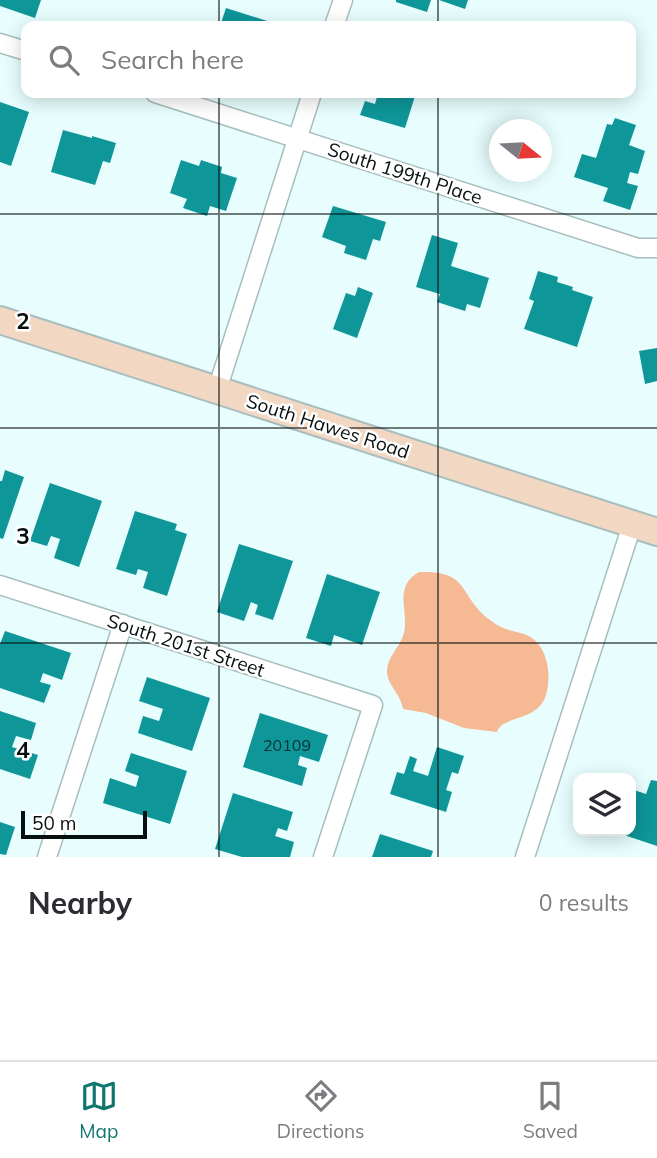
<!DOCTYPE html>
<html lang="en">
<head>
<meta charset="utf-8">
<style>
  body { margin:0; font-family:Mulish,sans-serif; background:#f7f7f7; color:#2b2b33 }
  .controls { position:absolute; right:21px; bottom:21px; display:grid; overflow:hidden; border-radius:14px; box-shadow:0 4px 18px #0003 }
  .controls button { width:63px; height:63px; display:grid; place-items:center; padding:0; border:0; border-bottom:2px solid #e1e1e2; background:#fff; color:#2b2b33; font:35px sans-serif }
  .compass { position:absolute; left:489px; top:119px; width:63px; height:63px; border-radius:50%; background:#fff; box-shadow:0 4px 18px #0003; rotate:108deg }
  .scale { position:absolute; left:21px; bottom:18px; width:126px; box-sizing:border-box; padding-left:7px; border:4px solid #070f0f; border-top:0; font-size:19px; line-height:24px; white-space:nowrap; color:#070f0f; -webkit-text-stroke:5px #fff; paint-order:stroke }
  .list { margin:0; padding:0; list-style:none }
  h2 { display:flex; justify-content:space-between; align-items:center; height:91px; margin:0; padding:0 28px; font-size:30px }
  h2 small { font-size:23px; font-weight:400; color:#7c7c81 }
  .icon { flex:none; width:38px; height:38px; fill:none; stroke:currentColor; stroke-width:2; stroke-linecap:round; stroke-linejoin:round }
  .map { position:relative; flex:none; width:657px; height:857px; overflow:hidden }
  .search { position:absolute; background:#fff; box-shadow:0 4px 18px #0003; left:21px; right:21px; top:21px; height:77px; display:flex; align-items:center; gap:18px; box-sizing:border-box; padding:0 24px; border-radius:14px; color:#7c7c81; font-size:26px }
  .sheet { height:203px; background:#fff }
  nav { display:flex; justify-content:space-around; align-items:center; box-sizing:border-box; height:98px; border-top:2px solid #e1e1e2; background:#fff; font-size:19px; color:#7c7c81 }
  nav a { display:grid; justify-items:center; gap:4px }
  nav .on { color:#0f766e }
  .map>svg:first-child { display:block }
</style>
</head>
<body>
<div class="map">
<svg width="657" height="857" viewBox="0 0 657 857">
  <rect width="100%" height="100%" fill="#e8fefe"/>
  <path fill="#f5b993" d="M419,572c52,-2 39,24 71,48 13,10 20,10 34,14 24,8 28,41 22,61 -8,27 -44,20 -49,37l-33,-4 -38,-15 -23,-4c-2,-15 -17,-25 -16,-39 1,-14 12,-22 16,-34 8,-23 -12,-48 16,-64z"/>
  <path fill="#0e9699" d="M0,0h41l-6,18 -35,-12z
    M396,0h35l-4,12 -31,-10z
    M439,0h29l-3,9z
    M226,8l57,18h-63z
    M378,93h38l-11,35 -45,-13 5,-14 10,3z
    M0,102l29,10 -18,54 -11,-4z
    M615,118l21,7 -7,20 16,6 -7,23 -8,-2 -3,11 11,3 -8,24 -27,-9 5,-13 -34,-11 8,-23 14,4 11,-34 5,1z
    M63,130l29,8v-2l24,7 -6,20 -7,-2 -8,24 -44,-13z
    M181,160l18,6 2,-6 21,7 -1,6 16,5 -11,33 -16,-5 -3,10 -24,-8 4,-9 -17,-6z
    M333,206l53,16 -6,19 -7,-2 -7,21 -22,-7 2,-7 -24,-9z
    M432,235l26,8 -7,23 38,12 -9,30 -13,-4 -2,7 -28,-9 3,-8 -24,-7z
    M538,271l20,6 -1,5 16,5 -1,3 21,7 -16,50 -53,-18 10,-28 -5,-2z
    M358,287l15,6 -16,45 -24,-9 13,-36 9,3z
    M657,348v33l-12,3 -6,-33z
    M5,470l19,7 -21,62 -3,-1v-57h2z
    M50,483l52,18 -23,66 -25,-9 6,-19 -9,-3 -4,10 -17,-5z
    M135,511l42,13 -2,6 12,4 -20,62 -24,-8 5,-16 -10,-3 -2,6 -20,-6z
    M239,544l54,17 -20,59 -18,-6 3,-9 -7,-3 -7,19 -27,-9z
    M327,574l53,18 -18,53 -28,-10 -3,11 -25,-8z
    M5,631l66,22 -9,27 -19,-7 -3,9 11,3 -7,18 -44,-15v-44z
    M147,677l63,21 -18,53 -54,-18 5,-17 16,5 4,-12 -24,-8z
    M0,711l36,12 -5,17 -15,-4 -4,11 26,8 -8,24 -30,-10z
    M260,713l68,22 -9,27 -19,-6 -2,9 9,3 -5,18 -59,-19z
    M437,747l27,9 -6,18 -6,-2 -6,18 6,2 -6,20 -56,-18 7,-22 7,2 6,-18 7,3 -4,12 15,5z
    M131,753l56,18 -17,53 -67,-21 7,-25 26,9 3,-11 -14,-5z
    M651,780l6,1v65l-45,-15h19v-42l15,5z
    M233,793l60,19 -6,19 -9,-3 -3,8 19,6 -4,15h-48l-27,-8z
    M0,822l15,5 -9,28 -6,-1z
    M380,834l53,17 -2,6h-59z"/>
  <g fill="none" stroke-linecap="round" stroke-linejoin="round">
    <g stroke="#a8bebe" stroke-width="21">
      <path id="street" d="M334,26l9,-26
        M0,43l26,8
        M155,93l483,155h19
        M217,390l95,-297
        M0,585l373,120 -50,152
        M47,857l76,-233
        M525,857l107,-332"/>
    </g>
    <g stroke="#a8bebe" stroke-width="30">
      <path id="secondary" d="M0,320l657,212"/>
    </g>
    <use href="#street" stroke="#fff" stroke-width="18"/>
    <use href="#secondary" stroke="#f2d7c2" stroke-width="26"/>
  </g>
  <path fill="none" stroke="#070f0f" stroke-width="2" stroke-opacity="0.55" d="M219,0v26M438,0v26M219,93v764M438,93v764M0,214h657M0,428h657M0,643h657"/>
  <g text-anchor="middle" stroke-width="5" stroke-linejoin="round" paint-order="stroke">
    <g font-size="16" fill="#093132">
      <text x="287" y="751">20109</text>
    </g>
    <g font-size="19" fill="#070f0f" stroke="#fff">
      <text transform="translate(405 173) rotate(18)" y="7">South 199th Place</text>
      <text transform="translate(328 426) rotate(18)" y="7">South Hawes Road</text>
      <text transform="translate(186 645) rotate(18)" y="7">South 201st Street</text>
    </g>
  </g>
  <g font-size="23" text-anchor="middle" font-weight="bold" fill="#070f0f" stroke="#fff" stroke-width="5" stroke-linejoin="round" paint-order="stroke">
    <text x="23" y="329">2</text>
    <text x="23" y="544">3</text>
    <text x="23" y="758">4</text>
  </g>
</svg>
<div class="controls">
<button><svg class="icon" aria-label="layers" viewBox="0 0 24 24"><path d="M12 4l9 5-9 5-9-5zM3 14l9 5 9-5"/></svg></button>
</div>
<svg class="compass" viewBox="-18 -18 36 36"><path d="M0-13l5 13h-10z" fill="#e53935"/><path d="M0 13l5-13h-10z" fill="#7c7c81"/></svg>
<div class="scale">50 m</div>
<div class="search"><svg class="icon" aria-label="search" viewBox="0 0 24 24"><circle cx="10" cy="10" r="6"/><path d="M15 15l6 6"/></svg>Search here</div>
</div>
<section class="sheet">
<h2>Nearby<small>0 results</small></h2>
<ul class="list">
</ul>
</section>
<nav>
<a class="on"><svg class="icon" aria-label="map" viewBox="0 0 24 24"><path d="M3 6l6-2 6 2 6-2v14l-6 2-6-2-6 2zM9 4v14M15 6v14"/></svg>Map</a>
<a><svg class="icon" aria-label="directions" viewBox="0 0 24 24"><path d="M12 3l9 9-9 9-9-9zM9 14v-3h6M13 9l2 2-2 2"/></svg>Directions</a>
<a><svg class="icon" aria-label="saved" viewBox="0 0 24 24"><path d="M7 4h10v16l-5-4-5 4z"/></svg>Saved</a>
</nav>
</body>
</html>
